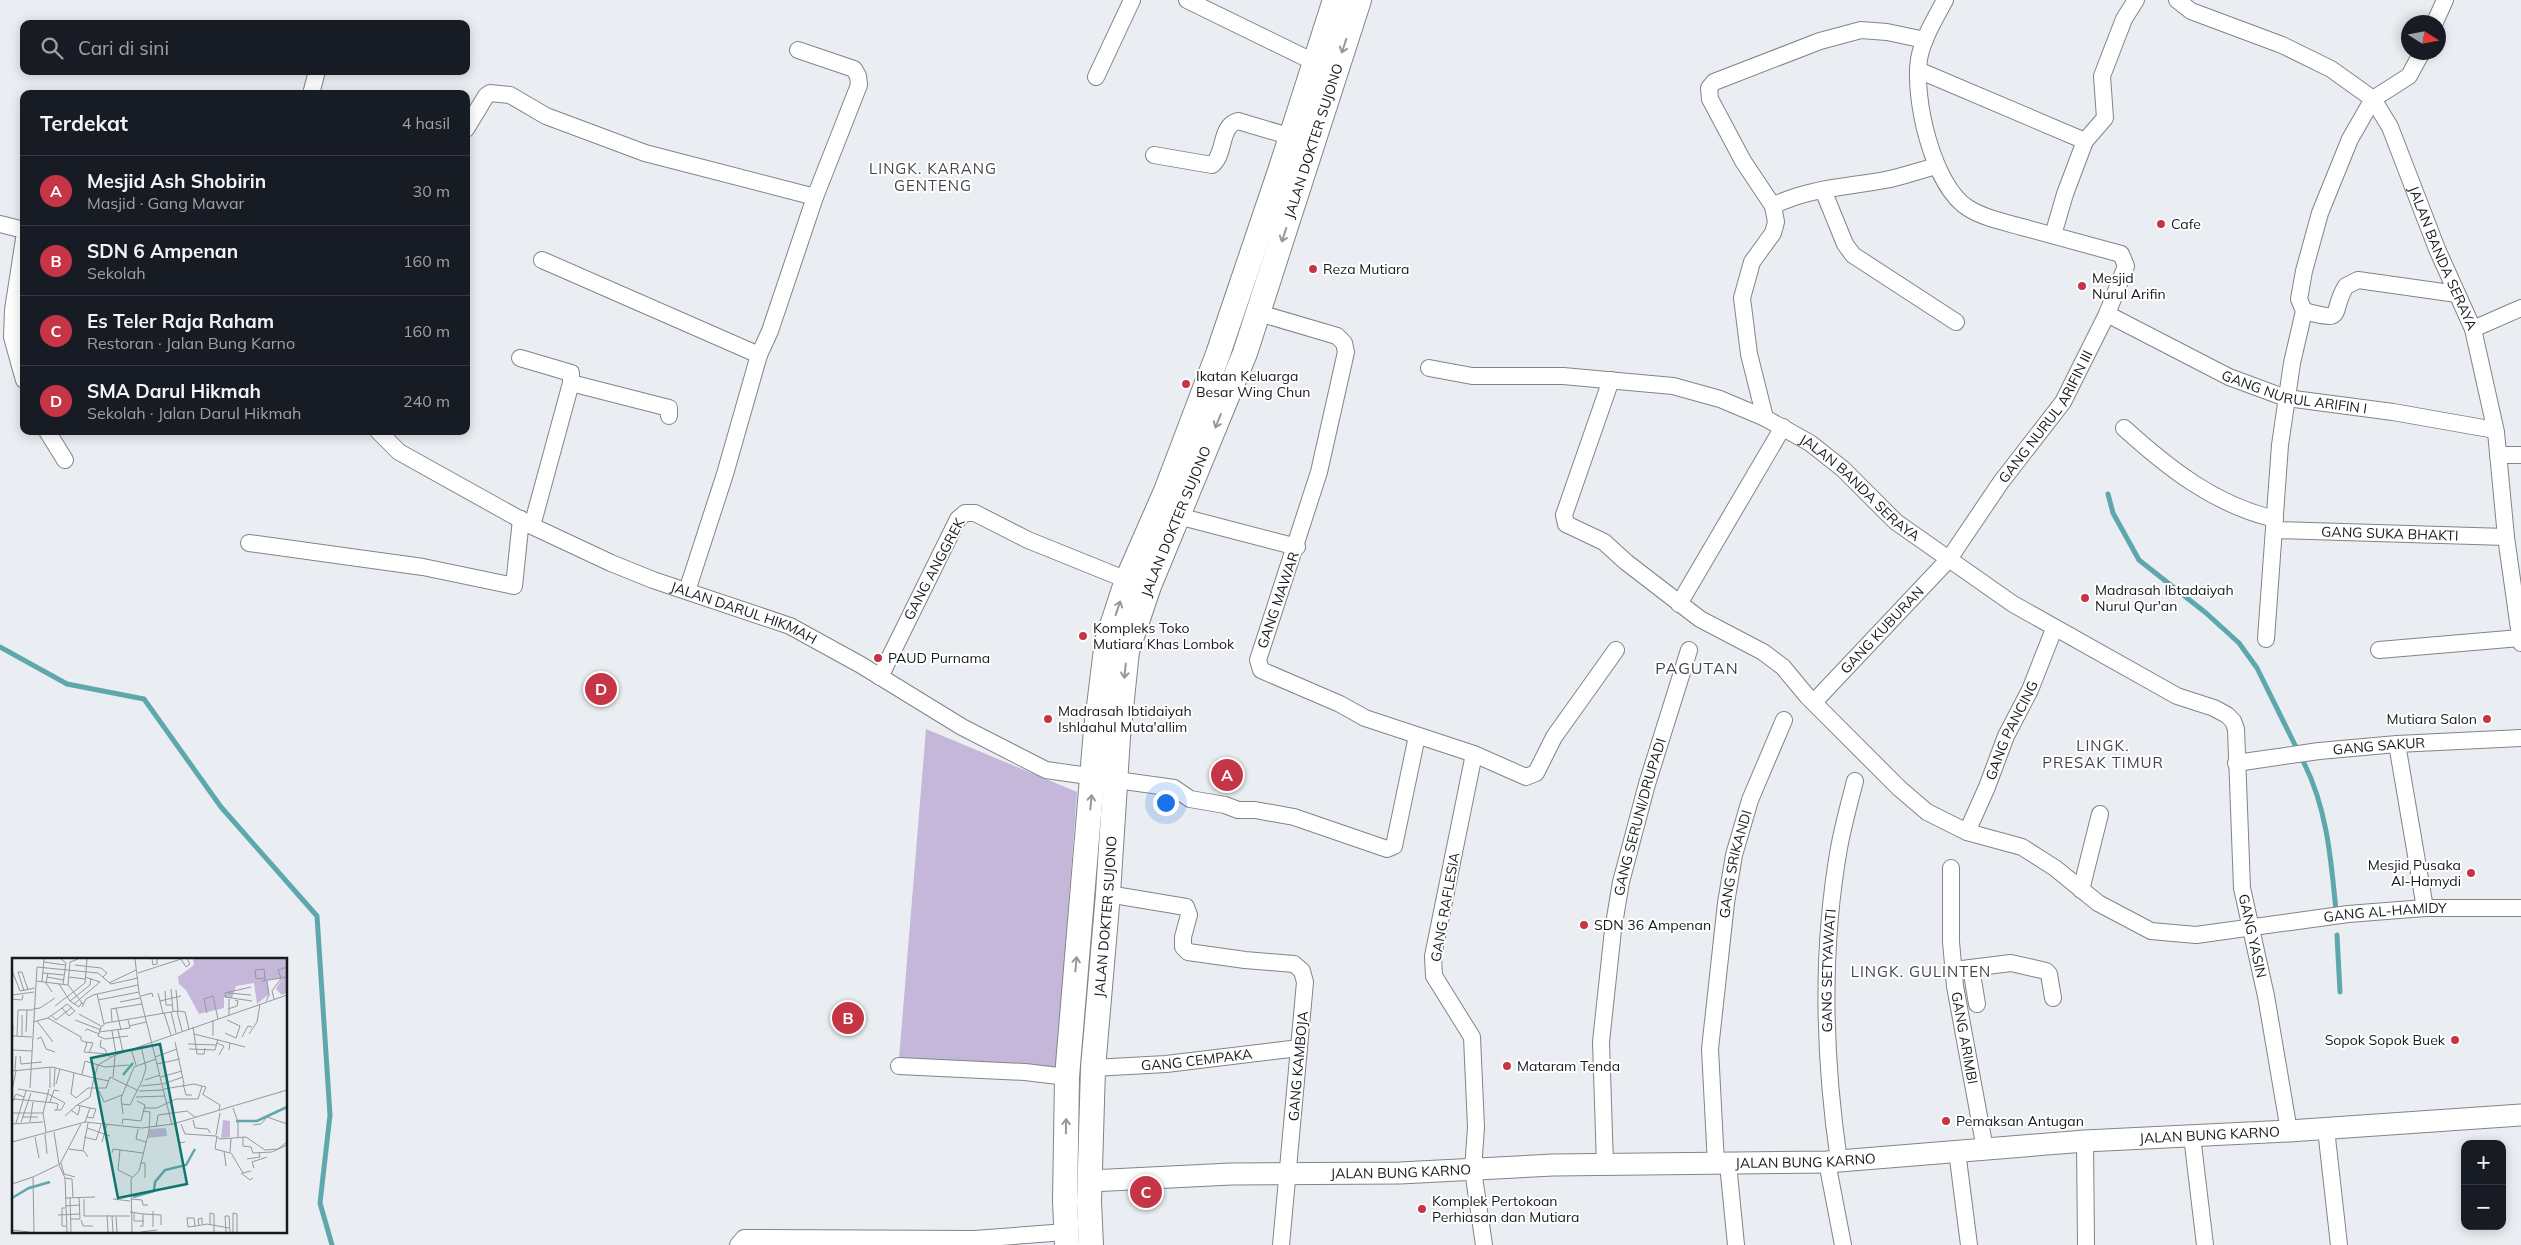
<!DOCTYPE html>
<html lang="id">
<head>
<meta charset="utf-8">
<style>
  body { margin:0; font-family:Mulish,sans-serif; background:#242831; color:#f1f3f6 }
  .controls { position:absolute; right:15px; bottom:15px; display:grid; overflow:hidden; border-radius:10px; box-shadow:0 2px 12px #0003 }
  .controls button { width:45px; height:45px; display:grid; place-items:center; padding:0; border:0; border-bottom:1px solid #363941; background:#171b24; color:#f1f3f6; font:25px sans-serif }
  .compass { position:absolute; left:2401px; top:15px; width:45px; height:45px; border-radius:50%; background:#171b24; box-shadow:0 2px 12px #0003; rotate:101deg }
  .you { position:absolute; left:1165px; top:802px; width:18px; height:18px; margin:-12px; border:4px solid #fff; border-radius:50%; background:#1a73e8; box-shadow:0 0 0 8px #1a73e833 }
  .badge { display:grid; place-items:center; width:32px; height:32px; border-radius:50%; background:#c53546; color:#fff; font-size:16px; font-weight:700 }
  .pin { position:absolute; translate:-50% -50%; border:2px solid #fff; box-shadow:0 1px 5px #0006 }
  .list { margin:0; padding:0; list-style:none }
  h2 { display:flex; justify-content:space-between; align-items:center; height:65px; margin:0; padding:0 20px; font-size:21px }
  h2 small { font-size:16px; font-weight:400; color:#9ea1a6 }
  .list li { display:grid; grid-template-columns:32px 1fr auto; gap:15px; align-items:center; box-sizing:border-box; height:70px; padding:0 20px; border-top:1px solid #363941 }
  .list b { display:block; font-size:19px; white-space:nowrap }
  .list p { margin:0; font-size:16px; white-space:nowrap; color:#9ea1a6 }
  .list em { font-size:16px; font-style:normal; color:#9ea1a6 }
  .icon { flex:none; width:28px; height:28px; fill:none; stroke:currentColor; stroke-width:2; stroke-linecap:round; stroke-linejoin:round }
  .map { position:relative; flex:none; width:2521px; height:1245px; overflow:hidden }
  .search { position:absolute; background:#171b24; box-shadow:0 2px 12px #0003; left:20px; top:20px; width:450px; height:55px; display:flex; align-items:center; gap:12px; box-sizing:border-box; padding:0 18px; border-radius:10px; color:#9ea1a6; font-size:19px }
  .panel { position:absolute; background:#171b24; box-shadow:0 2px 12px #0003; left:20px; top:90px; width:450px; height:345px; border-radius:10px }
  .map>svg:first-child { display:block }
</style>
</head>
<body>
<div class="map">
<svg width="2521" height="1245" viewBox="0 0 2521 1245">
  <rect width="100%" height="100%" fill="#eaedf1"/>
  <path fill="#c4b7d9" d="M926,729l151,63 -21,279 -157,-12z"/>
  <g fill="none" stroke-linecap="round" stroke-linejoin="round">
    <path stroke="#5ea8ad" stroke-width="5" d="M2108,494l5,19 26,47 67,53 33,30 18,25 41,83
      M0,647l67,37 77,15 77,108 96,109 13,199 -10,88 12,42
      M2304,763c23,46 27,96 32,148
      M2337,935l3,57"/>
    <g stroke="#818488" stroke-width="18">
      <g id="minor">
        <path d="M1187,0l127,62"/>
        <path id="s1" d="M2177,0l14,11 91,34 49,24 42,30 17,28 47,122 36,80 23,103 10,105 15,106"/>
        <path d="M2435,22l10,-22"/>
        <path d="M1918,70l167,71"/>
        <path d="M1096,77l36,-77"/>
        <path d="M311,94l6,-23"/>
        <path d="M466,129l20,-33 4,-3 20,2 36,21 99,37 170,44"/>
        <path d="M1154,155l58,10c14,-11 7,-39 26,-44l54,16"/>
        <path d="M1823,190l22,54 8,11 103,67"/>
        <path d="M1773,206c34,-18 75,-19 112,-26 17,-3 35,-10 52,-14"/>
        <path d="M0,224l24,6"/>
        <path d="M2053,235l12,-41 20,-53 20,-23 -3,-42 22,-57 12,-19"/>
        <path d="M24,239l-11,71 -1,27 12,43"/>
        <path d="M542,260l217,95"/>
        <path d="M2304,311c44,12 25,2 42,-25l12,-6 99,14"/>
        <path d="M1259,313l78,23 7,7 2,9 -27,120 -61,188 3,10 79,34 25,14 109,36 52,23 10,-4 18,-36 62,-87"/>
        <path id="s2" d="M2107,314l122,63 57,21 107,14 102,18"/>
        <path d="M2473,329l48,-21"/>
        <path d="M520,358l51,15v10l98,25v8"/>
        <path id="s3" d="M1429,368l43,8h91l110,10 47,13 45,19 45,25 33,26 53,53 117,82 164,92 37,12 13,7 6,6 3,8 6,159 24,108 23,135"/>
        <path id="s4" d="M1611,380l-47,135 2,9 38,18 22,20 74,57 63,33 20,15 24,29 92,92 28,24 40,20 55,15 33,21 43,35 53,28 45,4 152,-21 77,-6h96"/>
        <path d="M1765,418l-16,-64 -7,-56 10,-36 21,-29 3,-11 -3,-16 -30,-45 -33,-62 -1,-11 5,-6 106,-41 41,-11 26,2 38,8"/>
        <path d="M2124,428c44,40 91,77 151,91"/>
        <path d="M47,431l18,29"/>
        <path id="s5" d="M378,431l21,21 133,74 79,37 42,17 137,46 71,39 101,62 84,43 128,18 16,11 35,6 13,5h17l39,7 93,32 7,-3 23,-110"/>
        <path d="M2498,455h23"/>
        <path d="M1178,516l119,31"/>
        <path d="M532,526l39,-143"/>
        <path id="s6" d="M2274,530l232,7"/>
        <path d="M249,543l174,24 91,19 7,-67"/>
        <path d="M687,591l38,-117 34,-119 11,-24 45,-134 44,-112 -1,-9 -4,-7 -56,-19"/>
        <path d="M1679,604l104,-177"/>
        <path d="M2266,639l14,-194 12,-82 12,-52 -5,-12 5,-28 16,-58 30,-74 23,-40 36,-23 13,-24"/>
        <path d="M2379,650l141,-12"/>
        <path d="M880,677l78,-158 7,-6h10l53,27 99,40"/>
        <path id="s7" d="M1814,702l135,-143 52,-77 62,-80 44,-88 19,-48 -5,-12c-33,-9 -66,-18 -99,-27 -18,-5 -38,-9 -54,-19 -35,-22 -55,-109 -49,-149 4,-21 16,-40 26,-59"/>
        <path d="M2397,744l28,164"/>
        <path d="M1474,754l-41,202 1,20 38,61 4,90 -3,43 11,75"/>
        <path id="s8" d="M2236,763l83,-12 78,-7 124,-6"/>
        <path id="s9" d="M1967,832l20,-45 19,-51 24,-46 24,-61"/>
        <path id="s10" d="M1951,868v74l4,44 30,163"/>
        <path d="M2081,890l19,-76"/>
        <path d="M1108,894l78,13 3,8 -6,22v10l5,5 57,8 49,4 8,7 3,11 -24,263"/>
        <path d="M1971,968l6,36"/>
        <path d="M1954,970l57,-7 35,8 3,3 4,24"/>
        <path d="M899,1066l126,6 42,5"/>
        <path id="s11" d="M1093,1068l73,-4 133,-16"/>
        <path d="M2326,1129l13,116"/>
        <path d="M2192,1136l13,109"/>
        <path d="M2085,1141l1,104"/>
        <path d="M1957,1151l12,94"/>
        <path id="s12" d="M1839,1161c-15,-102 -18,-211 0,-313 4,-22 10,-44 16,-67"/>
        <path d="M1827,1162l16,83"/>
        <path id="s13" d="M1716,1164l-6,-115 16,-146 8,-48 16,-55 34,-80"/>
        <path d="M1728,1164l8,81"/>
        <path id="s14" d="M1605,1165l-4,-123 12,-112 8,-48 26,-98 42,-134"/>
        <path d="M738,1245l6,-7 231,1 91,-7"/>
      </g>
    </g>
    <g stroke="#818488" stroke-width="23">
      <g id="major">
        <path id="s15" d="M1090,1181l141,-7 169,-1 153,-8 274,-3 258,-21 204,-10 232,-16"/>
      </g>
    </g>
    <g stroke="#818488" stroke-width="26">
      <g id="highway">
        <path d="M1067,1245l-2,-44 2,-124 29,-347 11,-89 20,-61 39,-89 52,-137 63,-186 54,-168"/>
        <path id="s16" d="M1091,1245l-2,-43 4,-134 15,-174 10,-157 9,-86 22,-65 96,-233 114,-353"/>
      </g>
    </g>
    <use href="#minor" stroke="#fff" stroke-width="16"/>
    <use href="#major" stroke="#fff" stroke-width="21"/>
    <use href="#highway" stroke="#fff" stroke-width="24"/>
  </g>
  <defs><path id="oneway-shaft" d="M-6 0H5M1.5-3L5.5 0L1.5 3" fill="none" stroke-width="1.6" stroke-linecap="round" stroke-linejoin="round" transform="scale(1.25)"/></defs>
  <g stroke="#979898">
    <use href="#oneway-shaft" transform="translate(1344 46) rotate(108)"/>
    <use href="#oneway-shaft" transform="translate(1284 235) rotate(108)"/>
    <use href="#oneway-shaft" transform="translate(1218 421) rotate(112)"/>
    <use href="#oneway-shaft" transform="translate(1118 608) rotate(-71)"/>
    <use href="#oneway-shaft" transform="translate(1125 671) rotate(96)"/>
    <use href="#oneway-shaft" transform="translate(1091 802) rotate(-84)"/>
    <use href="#oneway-shaft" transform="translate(1076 964) rotate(-85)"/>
    <use href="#oneway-shaft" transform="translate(1066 1126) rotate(-89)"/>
  </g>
  <g fill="#c53546" stroke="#fff" stroke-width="2">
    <circle cx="2161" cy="224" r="5"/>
    <circle cx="1313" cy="269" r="5"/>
    <circle cx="2082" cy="286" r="5"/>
    <circle cx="1186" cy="384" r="5"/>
    <circle cx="2085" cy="598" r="5"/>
    <circle cx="1083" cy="636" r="5"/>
    <circle cx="878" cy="658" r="5"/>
    <circle cx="1048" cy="719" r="5"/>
    <circle cx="2487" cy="719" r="5"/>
    <circle cx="2471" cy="873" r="5"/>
    <circle cx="1584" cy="925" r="5"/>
    <circle cx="2455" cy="1040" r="5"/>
    <circle cx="1507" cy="1066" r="5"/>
    <circle cx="1946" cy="1121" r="5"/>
    <circle cx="1422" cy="1209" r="5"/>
  </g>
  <g text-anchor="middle" stroke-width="4" stroke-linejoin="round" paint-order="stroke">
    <g font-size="14" fill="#18191b" stroke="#fff">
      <text dy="5" stroke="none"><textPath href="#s16" startOffset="1139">JALAN DOKTER SUJONO</textPath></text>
      <text dy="5" stroke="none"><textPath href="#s1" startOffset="395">JALAN BANDA SERAYA</textPath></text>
      <text dy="5" stroke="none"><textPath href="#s2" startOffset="205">GANG NURUL ARIFIN I</textPath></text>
      <text dy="5" stroke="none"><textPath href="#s7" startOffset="369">GANG NURUL ARIFIN III</textPath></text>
      <text dy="5" stroke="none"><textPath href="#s3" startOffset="461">JALAN BANDA SERAYA</textPath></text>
      <text dy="5" stroke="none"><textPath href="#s16" startOffset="734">JALAN DOKTER SUJONO</textPath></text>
      <text dy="5" stroke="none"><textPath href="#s6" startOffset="116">GANG SUKA BHAKTI</textPath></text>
      <text transform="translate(934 569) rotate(-62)" y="5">GANG ANGGREK</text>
      <text transform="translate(1278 600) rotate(-71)" y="5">GANG MAWAR</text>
      <text dy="5" stroke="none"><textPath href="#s5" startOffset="411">JALAN DARUL HIKMAH</textPath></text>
      <text dy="5" stroke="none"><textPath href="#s7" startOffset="99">GANG KUBURAN</textPath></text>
      <text dy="5" stroke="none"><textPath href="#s9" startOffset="111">GANG PANCING</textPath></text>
      <text dy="5" stroke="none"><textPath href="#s8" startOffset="144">GANG SAKUR</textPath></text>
      <text dy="5" stroke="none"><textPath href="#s14" startOffset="352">GANG SERUNI/DRUPADI</textPath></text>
      <text dy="5" stroke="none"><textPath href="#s13" startOffset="302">GANG SRIKANDI</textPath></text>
      <text transform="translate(1445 907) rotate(-80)" y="5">GANG RAFLESIA</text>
      <text dy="5" stroke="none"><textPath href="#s4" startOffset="1110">GANG AL-HAMIDY</textPath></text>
      <text dy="5" stroke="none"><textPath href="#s16" startOffset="329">JALAN DOKTER SUJONO</textPath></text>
      <text dy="5" stroke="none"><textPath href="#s3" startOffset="1121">GANG YASIN</textPath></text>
      <text dy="5" stroke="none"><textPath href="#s12" startOffset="191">GANG SETYAWATI</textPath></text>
      <text dy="5" stroke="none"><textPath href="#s10" startOffset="171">GANG ARIMBI</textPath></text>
      <text dy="5" stroke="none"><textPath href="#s11" startOffset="104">GANG CEMPAKA</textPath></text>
      <text transform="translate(1298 1066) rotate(-85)" y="5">GANG KAMBOJA</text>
      <text dy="5" stroke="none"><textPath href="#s15" startOffset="1121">JALAN BUNG KARNO</textPath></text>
      <text dy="5" stroke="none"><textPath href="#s15" startOffset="716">JALAN BUNG KARNO</textPath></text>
      <text dy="5" stroke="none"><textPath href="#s15" startOffset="311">JALAN BUNG KARNO</textPath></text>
    </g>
    <g font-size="14" fill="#18191b" stroke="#fff" text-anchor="start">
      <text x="2171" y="229">Cafe</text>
      <text x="1323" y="274">Reza Mutiara</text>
      <text x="2092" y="283">Mesjid<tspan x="2092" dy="16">Nurul Arifin</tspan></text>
      <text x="1196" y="381">Ikatan Keluarga<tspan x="1196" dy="16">Besar Wing Chun</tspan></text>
      <text x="2095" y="595">Madrasah Ibtadaiyah<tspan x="2095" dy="16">Nurul Qur'an</tspan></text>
      <text x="1093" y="633">Kompleks Toko<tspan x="1093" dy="16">Mutiara Khas Lombok</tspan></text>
      <text x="888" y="663">PAUD Purnama</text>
      <text x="1058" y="716">Madrasah Ibtidaiyah<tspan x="1058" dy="16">Ishlaahul Muta'allim</tspan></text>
      <text x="2477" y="724" text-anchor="end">Mutiara Salon</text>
      <text x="2461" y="870" text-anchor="end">Mesjid Pusaka<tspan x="2461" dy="16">Al-Hamydi</tspan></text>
      <text x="1594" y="930">SDN 36 Ampenan</text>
      <text x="2445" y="1045" text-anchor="end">Sopok Sopok Buek</text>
      <text x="1517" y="1071">Mataram Tenda</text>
      <text x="1956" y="1126">Pemaksan Antugan</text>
      <text x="1432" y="1206">Komplek Pertokoan<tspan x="1432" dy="16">Perhiasan dan Mutiara</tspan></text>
    </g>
    <g font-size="15" letter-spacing="1" fill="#434548" stroke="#fff">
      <text x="933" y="174">LINGK. KARANG<tspan x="933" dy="17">GENTENG</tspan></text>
      <text x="2103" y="751">LINGK.<tspan x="2103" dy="17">PRESAK TIMUR</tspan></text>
      <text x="1921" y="977">LINGK. GULINTEN</text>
    </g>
    <g font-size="16" letter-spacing="1" fill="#434548" stroke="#fff">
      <text x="1697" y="674">PAGUTAN</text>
    </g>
  </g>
  <g transform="translate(12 958)">
    <rect width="275" height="275" fill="#eaedf1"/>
    <path d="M181,1h94v34l-5,2 -6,-6 6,-10 -15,1 2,14 -12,10 -3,-21 -18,3 -4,12 -8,-1v11l-25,6 -13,-24 -7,-6 -1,-7 16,-12zM211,162l7,1v16l-9,1zM154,170l1,8 -19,2 2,-9z" fill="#c4b7d9"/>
    <path fill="none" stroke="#5ea8ad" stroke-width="2.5" d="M111,117l10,-12M224,163h21l30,-14M121,239l21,-6 1,-9 10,-12 21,-5 9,-16M0,240l17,-10 21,-6"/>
    <path fill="none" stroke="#96989b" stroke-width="1" d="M49,1l5,4 -3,21M66,1l-8,3 -2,23 15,19M123,1l4,33 33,133M140,1l1,6 4,-1v-5M169,1l5,8 4,-3 -3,-5M32,4l21,3M63,7l26,3 6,5 -4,4M1,15l7,18 15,-3M31,15l21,2M36,15l-2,10 6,9M126,15l43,-14M35,19l17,3M57,19l16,2M253,20l-1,-9 -9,1 1,9 9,-1v3M269,20l-3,-8 9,-3M24,23l32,4M250,23l25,-4M30,24l2,-23M97,25l27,-13M47,26l11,17 9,6 3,-5M239,29l-26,6v4l27,4M159,31l2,22M164,32l2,21M12,33l-6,-19h4l6,18M153,33l1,14h7M146,35l5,20M216,35l23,2M85,36l7,30M0,37l22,-3M129,38l11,-3 1,4M0,41l10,1 1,-5M262,41l-2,-8 9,-12M86,42l41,-8M58,43l20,-16 1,-7M148,43l21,-5M254,43l3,-6 -2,-14M108,44l20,-4M62,46l26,-22 -15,-5M43,48l30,-23 2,-24M70,49l4,-8 7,-4 45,-10M104,50l5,22M21,51l7,-1 15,-10M216,51l9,-3 1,-5 -3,-1M165,53l5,20M159,54l5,21M152,55l7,22M195,55l-3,-14 9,-3 5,23M67,56l22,12M217,57v-16M40,58l4,4 16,-13M36,60l33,19v3l6,3 -3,9 23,2 3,3M63,62l26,10M25,63l16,21M100,63l-1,-12 31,-5M21,64l15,-4 14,-10 5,-4 8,7 -6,5 -7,-8M117,68l17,-4M181,69l4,27h7l1,-6M106,72l5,22M73,73l2,-2 12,5M100,73l4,23M14,74l1,-22M87,74l31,-4 -2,-8M213,75l11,5 4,-12 -13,-6M182,76l36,9 -1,7M237,76l8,-12 3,-18M1,78l19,1M5,78l1,-26h15M10,78v-21M116,78l-23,3 -7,-3 3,-9 5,-4 71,-12 8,1 4,17M201,78v-16M230,79l6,-11 4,1M25,81l4,-2 5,12 9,3M89,82l-1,7 5,2 2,5M74,84l7,1 -4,10M163,84l9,42M205,85l7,3 -5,9M218,85l15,4M176,86l28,1M119,91l5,16M177,91l26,1 3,-11M0,92l1,-24M0,92l20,1M8,98l1,8 21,-2M143,99l22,-8M145,106l23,-5M0,113l40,-4 42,11 4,-13 15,-9 174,-61M3,113l1,-15M62,115l-3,21 5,4 12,-10h18l4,-11 27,13M70,116l3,-13 20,6 24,-2M101,119l2,-22M149,119l21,-6M82,120l15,3M133,122l15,-5M44,126l4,-15M151,126l20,-7M171,126l3,11h6M129,128l20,-2M42,129l1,-19M18,130l7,-121 61,6 13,11 27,-6M38,130v-21M6,131l30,5 17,9 -4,7h-7M152,131l30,-5 12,3 -3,7M0,133l4,-20M87,133l5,11 18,-7M127,133l25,-1M190,136l18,11 -1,5M124,139l29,-1M2,141l41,4 3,1 -1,6M1,143l3,-7 8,3M38,144l4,-12 5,1M110,146l8,1 12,-24 4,-13 -5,-22M132,150h13l19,-9h22l4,-13M221,150l5,14v15M59,152l7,5 2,-9M0,155h31M111,156l-2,-16 13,-31 22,-8M53,158l12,-11M10,159h16M74,159l7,1 3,-9 -6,-1M181,162l2,8 13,1 2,4M9,164l10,-29M18,164l3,-20M73,164l5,-14 -13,-3 13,-8 4,-19M4,165l10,-32M0,166l31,-2M110,166l1,-5 18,2 4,-16 -8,-4M169,166l4,10 31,2 4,3 26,-2 19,13 13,-1 9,-7M163,167l4,18 6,-1M241,167l8,-1 6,-7 20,7M144,169l2,-12 29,-4 8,6M75,170l23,8M126,171l-2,10 10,3M34,174l-3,-19 6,-24M42,174l5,32M33,176l2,20M204,177l4,-22M205,178l-2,13 15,4 1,-15M23,179l4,21M72,179l12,3 5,-15M231,179v9l8,1 2,6 19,-1 15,-7M0,184l73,-20 57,6 31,-4 114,-34M90,184l5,-18M57,191l15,2 4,6M71,192l5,-27M108,192l-2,20 14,7M212,193l2,15M100,195l1,-4 30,4M219,195l12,20 8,-2M235,201l13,-2 -1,-5M49,205l3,11 11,3M129,205h4v15M47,207l6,13 2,54M242,210l-2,-6 15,-5M229,215l9,7 3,-2M53,220l7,1 1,19M0,226l21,-7M53,240l30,-1M58,240l1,34M72,241v17h46M101,241l17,2M119,241l11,1 1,5h5M53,248l15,-1M53,250h-3v18h4M118,254l13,2v12h-3M122,255v8h10M131,256l18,1v10M46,257l22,-1M95,257l1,17M100,258l1,16M104,259l1,15M59,261h9l-1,-22M69,262l2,6h10M198,266v-11l4,1v18M183,268l-1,-8h-7l1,9 8,-1 11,-2 22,4M187,268l-1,-7 4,-1v6M141,269v-16M0,272l17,2M22,274l-1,-55 27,-13 21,-40M120,274l-1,-53 8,-8 10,-40 1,-19 -7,-1M129,274l16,-2M214,274l-1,-16h4l1,16M221,274v-19l4,1v18"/>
    <path fill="#0f766e" fill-opacity="0.15" stroke="#0f766e" stroke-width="2.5" d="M148,86l27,140 -69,14 -27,-140z"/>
    <rect width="275" height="275" fill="none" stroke="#18191b" stroke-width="2.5"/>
  </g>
</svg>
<div class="controls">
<button>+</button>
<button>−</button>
</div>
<svg class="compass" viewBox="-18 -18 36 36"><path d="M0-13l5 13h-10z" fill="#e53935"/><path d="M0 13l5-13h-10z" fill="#9ea1a6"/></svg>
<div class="you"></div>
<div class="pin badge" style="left:1227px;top:775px">A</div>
<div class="pin badge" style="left:848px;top:1018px">B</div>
<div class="pin badge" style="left:1146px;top:1192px">C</div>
<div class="pin badge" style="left:601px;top:689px">D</div>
<div class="search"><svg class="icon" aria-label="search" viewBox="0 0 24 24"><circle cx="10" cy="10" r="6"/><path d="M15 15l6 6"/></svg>Cari di sini</div>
<section class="panel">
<h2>Terdekat<small>4 hasil</small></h2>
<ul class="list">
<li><span class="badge">A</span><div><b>Mesjid Ash Shobirin</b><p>Masjid · Gang Mawar</p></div><em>30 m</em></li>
<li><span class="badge">B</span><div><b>SDN 6 Ampenan</b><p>Sekolah</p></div><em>160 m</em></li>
<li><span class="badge">C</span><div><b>Es Teler Raja Raham</b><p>Restoran · Jalan Bung Karno</p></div><em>160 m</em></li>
<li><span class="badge">D</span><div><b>SMA Darul Hikmah</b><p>Sekolah · Jalan Darul Hikmah</p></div><em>240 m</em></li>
</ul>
</section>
</div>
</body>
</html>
